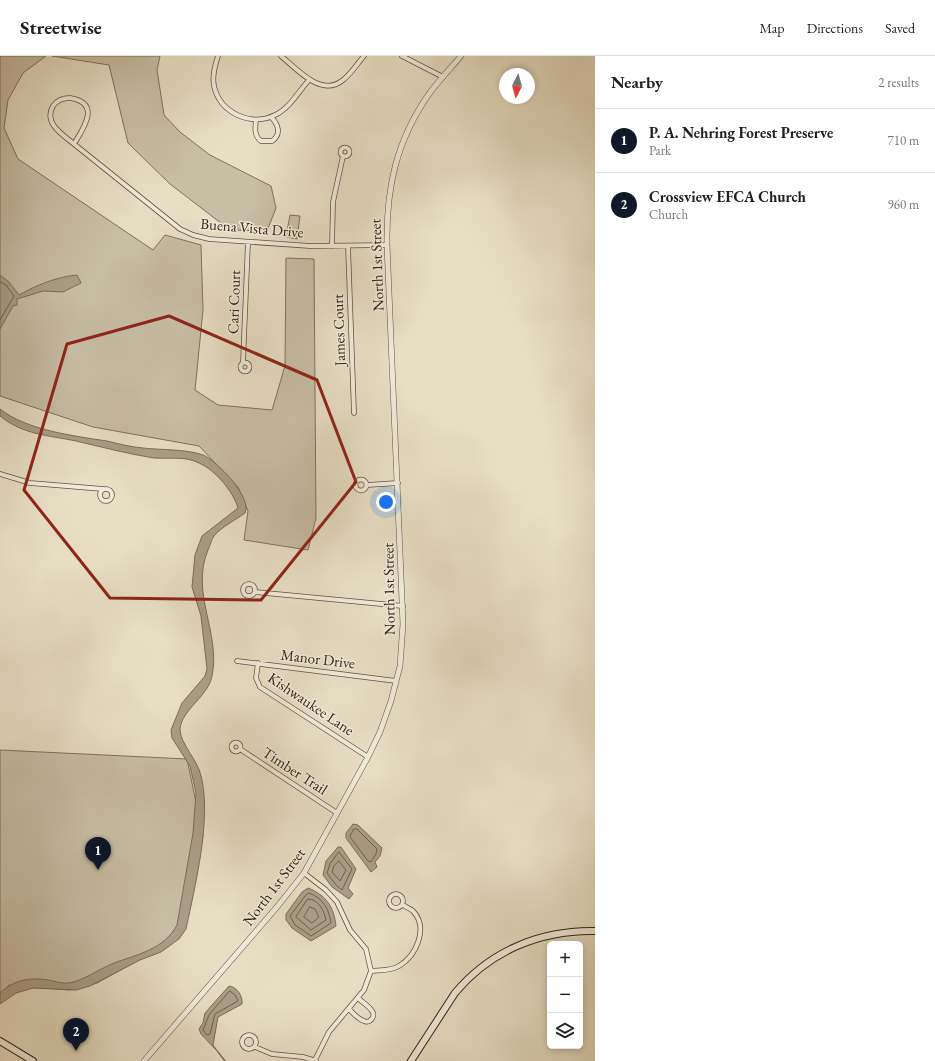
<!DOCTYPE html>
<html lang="en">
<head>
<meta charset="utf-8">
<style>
  body { margin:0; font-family:"EB Garamond",serif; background:#f6f6f6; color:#202124 }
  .controls { position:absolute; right:12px; bottom:12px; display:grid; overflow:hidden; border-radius:6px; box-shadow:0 2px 6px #0003 }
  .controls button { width:36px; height:36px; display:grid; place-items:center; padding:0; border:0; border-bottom:1px solid #e0e0e0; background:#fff; color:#202124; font:20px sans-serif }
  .compass { position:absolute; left:499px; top:12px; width:36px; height:36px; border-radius:50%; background:#fff; box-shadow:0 2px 6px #0003; rotate:186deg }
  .you { position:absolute; left:386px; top:446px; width:14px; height:14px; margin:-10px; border:3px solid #fff; border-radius:50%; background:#1a73e8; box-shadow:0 0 0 6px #1a73e833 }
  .badge { display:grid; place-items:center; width:26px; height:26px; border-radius:50%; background:#111827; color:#fff; font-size:13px; font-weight:700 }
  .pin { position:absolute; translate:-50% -33px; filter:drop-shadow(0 1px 2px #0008) }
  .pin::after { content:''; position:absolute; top:21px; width:14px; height:12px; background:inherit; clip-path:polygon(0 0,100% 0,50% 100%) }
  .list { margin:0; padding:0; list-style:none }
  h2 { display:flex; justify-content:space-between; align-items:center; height:52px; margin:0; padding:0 16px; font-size:17px }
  h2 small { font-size:13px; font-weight:400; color:#757577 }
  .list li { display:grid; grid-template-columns:26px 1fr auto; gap:12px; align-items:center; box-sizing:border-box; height:64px; padding:0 16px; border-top:1px solid #e0e0e0 }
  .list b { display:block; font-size:15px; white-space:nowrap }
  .list p { margin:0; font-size:13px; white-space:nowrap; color:#757577 }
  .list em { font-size:13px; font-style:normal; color:#757577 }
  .icon { flex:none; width:22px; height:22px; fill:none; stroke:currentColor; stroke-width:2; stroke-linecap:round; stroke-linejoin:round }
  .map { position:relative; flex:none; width:595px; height:1005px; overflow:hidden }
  header { display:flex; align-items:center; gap:24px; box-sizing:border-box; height:56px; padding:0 20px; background:#fff; border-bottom:1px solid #e0e0e0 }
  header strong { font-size:19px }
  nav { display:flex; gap:22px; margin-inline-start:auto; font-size:14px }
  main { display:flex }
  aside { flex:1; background:#fff }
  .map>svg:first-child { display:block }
</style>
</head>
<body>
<header>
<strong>Streetwise</strong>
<nav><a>Map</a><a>Directions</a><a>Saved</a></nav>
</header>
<main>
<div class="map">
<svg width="595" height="1005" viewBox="0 0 595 1005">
  <rect width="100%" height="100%" fill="#e7dec4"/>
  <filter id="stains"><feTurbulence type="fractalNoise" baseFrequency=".005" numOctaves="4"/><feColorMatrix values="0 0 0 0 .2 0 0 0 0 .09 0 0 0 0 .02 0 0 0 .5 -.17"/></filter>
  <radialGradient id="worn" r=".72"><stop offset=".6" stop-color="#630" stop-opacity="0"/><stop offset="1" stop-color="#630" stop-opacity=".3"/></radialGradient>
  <path fill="#c8bea6" stroke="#7e705c" d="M0,0h46l-23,17 -15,27 -4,28 14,31 135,91 12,-15 36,10 2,65 -8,80 23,15 54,5 13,-44 1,-108 28,1 2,259 -8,32 -64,-10 4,-29 -10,-24 -39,-41 -106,-19 -93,-31z
    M52,0h108l-3,14 7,45 16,17 30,23 61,31 5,22 -9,23 -37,-1 -60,-46 -42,-41 -19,-78z
    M290,159l10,1 -3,23 -11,-2z
    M0,694l187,9 16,77 -12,68 -12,34 -82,45 -28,7 -60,-5 -9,11z"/>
  <path fill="#aa9e88" stroke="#7a6d59" d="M0,219l9,7 10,13c18,-10 37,-18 58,-20l4,8 -18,9 -20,-1 -26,8v6l-4,1 -13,23z
    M0,353c26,21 74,27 107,32 12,3 24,6 36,7 17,2 44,1 60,7 13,5 50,43 42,58 -8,6 -25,15 -31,23 -3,4 -4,10 -6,14 -18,43 13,83 4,126 -4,21 -30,33 -32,53 0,15 18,31 21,47 11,42 -6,110 -15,153l-7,10 -18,13 -21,8 -50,26 -14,4 -43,-2 -17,5 -16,11v-11c14,-13 29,-16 48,-13 7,1 14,4 21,3 16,-3 30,-14 45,-20 22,-8 51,-14 63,-38l16,-92 3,-40 -6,-27 -18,-28 -1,-8 11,-27 23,-27 2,-7 -6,-53 -9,-29 3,-32 7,-19 36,-28c-5,-17 -23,-38 -39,-45 -13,-7 -30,-4 -45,-5 -26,-4 -52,-11 -78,-17 -29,-6 -52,-6 -76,-25z
    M353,768l5,1 24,23 -2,8 -5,6 2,5 -6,5 -25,-34v-5z
    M338,791h3l15,22 -8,19 5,6 -4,5 -17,-12 -9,-12 3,-14z
    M308,832c18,7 26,19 28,38l-25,15 -19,-13 -6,-8v-6l16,-22z
    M229,930c8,1 14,10 13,18l-24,13 -5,28 5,7 -17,-18 -2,-5 4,-6 2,-10z"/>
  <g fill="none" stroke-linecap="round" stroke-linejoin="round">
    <path stroke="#6e604e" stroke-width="1" d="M0,226l6,3 8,11 -14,24
      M354,773h3l20,20 -1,5 -5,8 -3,-1 -18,-24z
      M339,796l13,17 -10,21 -6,-5 -9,-12 3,-9z
      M339,805l7,9 -6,11 -8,-9 2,-6z
      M309,837c14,5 20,16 22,30l-20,13 -16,-11 -5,-9 15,-20z
      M308,843c11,0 16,12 18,21l-15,10 -15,-13z
      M310,851l5,2 4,8 -7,6 -8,-6z
      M230,935l5,4 3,6 -23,13 -5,20 -3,1 -4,-5 6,-15z"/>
    <path stroke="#7a6d59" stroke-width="1.5" d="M218,996l7,9"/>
    <g stroke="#60523f" stroke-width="5.5">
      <path id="minor" d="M218,0c-3,10 -6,20 -4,30 6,27 37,41 61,29 14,-6 24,-24 34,-35
        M281,0c16,13 40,42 62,24 8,-6 14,-16 21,-24
        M402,0l41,21
        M70,42c32,5 13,31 4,46 -11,-9 -31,-21 -21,-38 4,-6 10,-8 17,-8z
        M256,64c-1,8 -2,16 5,21h11c10,-7 6,-17 -1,-24
        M74,88l106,85 13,6 16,4 101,7 77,-1
        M340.5 96a4.5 4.5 0 1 1 9 0a4.5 4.5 0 1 1-9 0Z
        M332,190l1,-44 10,-46
        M348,190l6,167
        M243,306l5,-120
        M240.5 311a4.5 4.5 0 1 1 9 0a4.5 4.5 0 1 1-9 0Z
        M0,418l30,9 73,6
        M355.5 429a5.5 5.5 0 1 1 11 0a5.5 5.5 0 1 1-11 0Z
        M367,429l31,-2
        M100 439a6 6 0 1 1 12 0a6 6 0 1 1-12 0Z
        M243 534a6 6 0 1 1 12 0a6 6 0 1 1-12 0Z
        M255,536l148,14
        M237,605l159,20
        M258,607l-2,15 4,9 108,70
        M231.5 691a4.5 4.5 0 1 1 9 0a4.5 4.5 0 1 1-9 0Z
        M240,693l97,64
        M304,817l22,17 11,12 13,28 16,19 5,22 -7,19 -35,42 -14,28
        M389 845a7 7 0 1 1 14 0a7 7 0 1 1-14 0Z
        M371,915c9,-1 20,0 28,-5 17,-10 30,-38 14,-55 -2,-2 -7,-4 -10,-6
        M349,953c4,4 9,10 15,12 6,3 12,-5 8,-10 -3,-5 -10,-9 -14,-13
        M242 986a7 7 0 1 1 14 0a7 7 0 1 1-14 0Z
        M255,991l17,7 31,3 13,4"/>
    </g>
    <g stroke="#60523f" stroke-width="6">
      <path id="tertiary" d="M144,1005l133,-154 27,-34 64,-116 12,-25 11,-31 9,-35 3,-42 -16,-379c-1,-56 9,-104 42,-151 10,-14 22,-26 32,-38"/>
    </g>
    <g stroke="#332313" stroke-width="8">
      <path id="secondary" d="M0,985l33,20
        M411,1005l44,-68c35,-42 85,-63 140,-62"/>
    </g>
    <use href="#minor" stroke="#efead9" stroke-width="4"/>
    <use href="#tertiary" stroke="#efead9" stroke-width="5"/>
    <use href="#secondary" stroke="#efead9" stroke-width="6"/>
  </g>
  <path fill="none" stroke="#8f2418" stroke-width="3" stroke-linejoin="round" d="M169,260l148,64 39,102 -95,118 -151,-2 -86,-108 43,-146z"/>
  <g text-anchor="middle" stroke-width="3" stroke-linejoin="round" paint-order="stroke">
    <g font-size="15" fill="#332313" stroke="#efead9">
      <text transform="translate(252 172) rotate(5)" y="5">Buena Vista Drive</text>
      <text transform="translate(377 209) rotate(-92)" y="5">North 1st Street</text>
      <text transform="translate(234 246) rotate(-88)" y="5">Cari Court</text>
      <text transform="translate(339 274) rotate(-92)" y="5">James Court</text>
      <text transform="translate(389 533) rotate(-91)" y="5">North 1st Street</text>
      <text transform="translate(318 603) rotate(7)" y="5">Manor Drive</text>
      <text transform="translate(311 648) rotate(34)" y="5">Kishwaukee Lane</text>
      <text transform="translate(295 715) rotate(33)" y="5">Timber Trail</text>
      <text transform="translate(274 831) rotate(-53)" y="5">North 1st Street</text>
    </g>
  </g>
  <rect width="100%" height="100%" filter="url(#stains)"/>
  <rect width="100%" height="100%" fill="url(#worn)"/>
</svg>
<div class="controls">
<button>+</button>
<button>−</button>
<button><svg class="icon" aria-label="layers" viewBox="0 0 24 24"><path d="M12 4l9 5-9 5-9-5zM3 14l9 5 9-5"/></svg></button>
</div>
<svg class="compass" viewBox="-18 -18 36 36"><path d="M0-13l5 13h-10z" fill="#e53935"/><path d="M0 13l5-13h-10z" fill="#757577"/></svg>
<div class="you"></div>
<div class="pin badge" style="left:98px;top:814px">1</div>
<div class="pin badge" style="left:76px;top:995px">2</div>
</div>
<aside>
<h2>Nearby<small>2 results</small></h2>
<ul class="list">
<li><span class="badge">1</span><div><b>P. A. Nehring Forest Preserve</b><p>Park</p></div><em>710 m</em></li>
<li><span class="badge">2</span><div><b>Crossview EFCA Church</b><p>Church</p></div><em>960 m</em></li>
</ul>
</aside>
</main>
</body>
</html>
